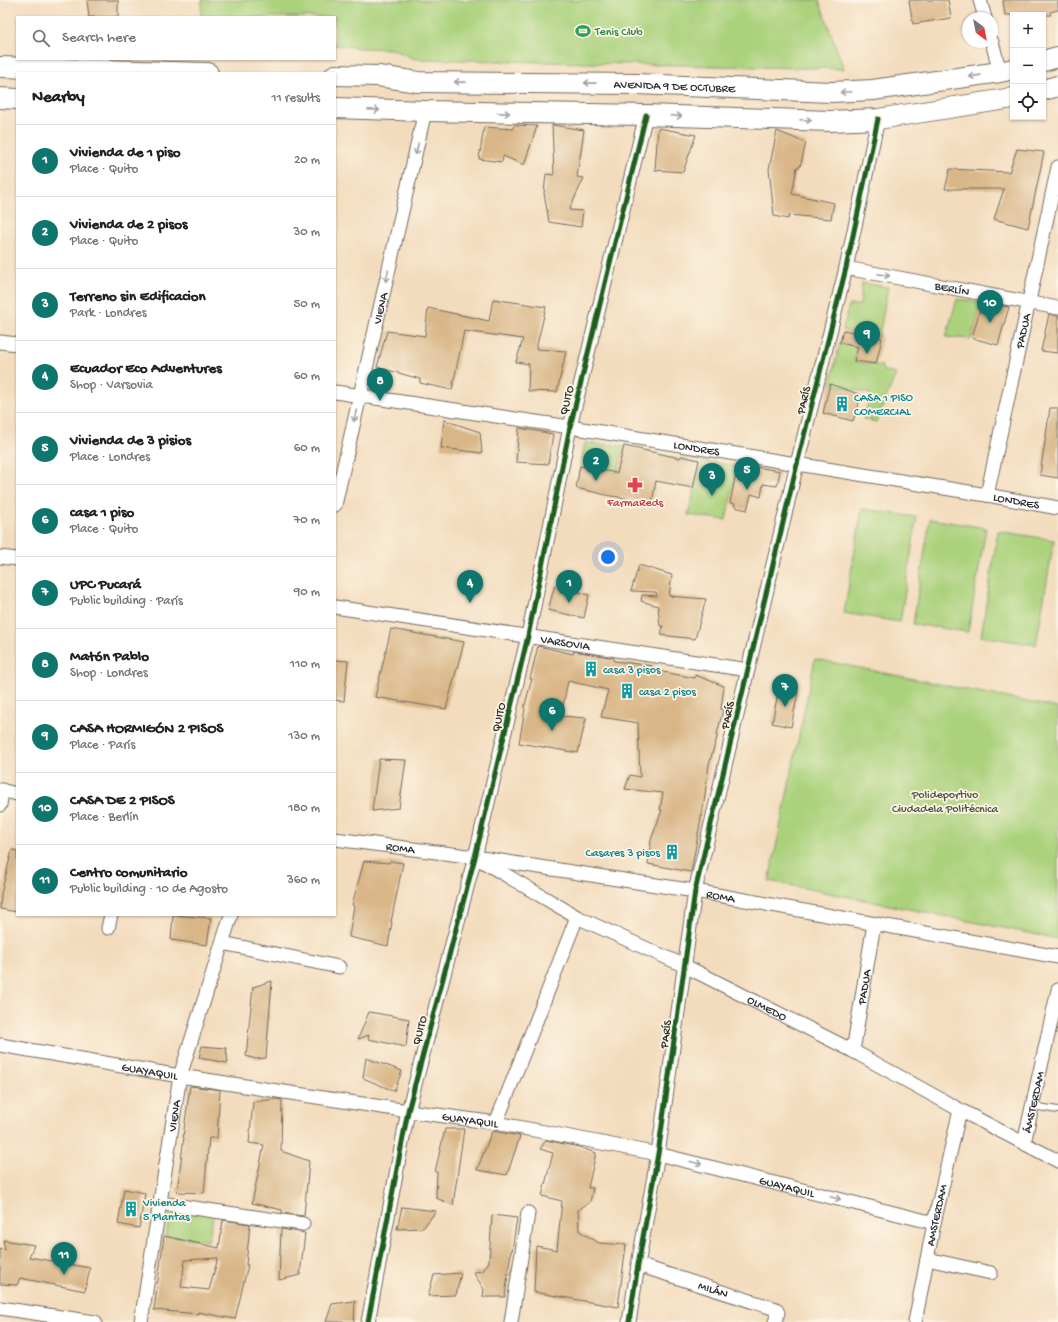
<!DOCTYPE html>
<html lang="en">
<head>
<meta charset="utf-8">
<style>
  body { margin:0; font-family:"Gochi Hand",sans-serif; background:#f6f6f6; color:#202124 }
  .controls { position:absolute; right:12px; top:12px; display:grid; overflow:hidden; border-radius:0px; box-shadow:0 1px 3px #0004 }
  .controls button { width:36px; height:36px; display:grid; place-items:center; padding:0; border:0; border-bottom:1px solid #e0e0e0; background:#fff; color:#202124; font:20px sans-serif }
  .compass { position:absolute; left:962px; top:12px; width:36px; height:36px; border-radius:50%; background:#fff; box-shadow:0 1px 3px #0004; rotate:148deg }
  .you { position:absolute; left:608px; top:557px; width:14px; height:14px; margin:-10px; border:3px solid #fff; border-radius:50%; background:#1a73e8; box-shadow:0 0 0 6px #1a73e833 }
  .badge { display:grid; place-items:center; width:26px; height:26px; border-radius:50%; background:#0f766e; color:#fff; font-size:13px; font-weight:700 }
  .pin { position:absolute; translate:-50% -33px; filter:drop-shadow(0 1px 2px #0008) }
  .pin::after { content:''; position:absolute; top:21px; width:14px; height:12px; background:inherit; clip-path:polygon(0 0,100% 0,50% 100%) }
  .list { margin:0; padding:0; list-style:none }
  h2 { display:flex; justify-content:space-between; align-items:center; height:52px; margin:0; padding:0 16px; font-size:17px }
  h2 small { font-size:13px; font-weight:400; color:#757577 }
  .list li { display:grid; grid-template-columns:26px 1fr auto; gap:12px; align-items:center; box-sizing:border-box; height:72px; padding:0 16px; border-top:1px solid #e0e0e0 }
  .list b { display:block; font-size:15px; white-space:nowrap }
  .list p { margin:0; font-size:13px; white-space:nowrap; color:#757577 }
  .list em { font-size:13px; font-style:normal; color:#757577 }
  .icon { flex:none; width:22px; height:22px; fill:none; stroke:currentColor; stroke-width:2; stroke-linecap:round; stroke-linejoin:round }
  .map { position:relative; flex:none; width:1058px; height:1322px; overflow:hidden }
  .search { position:absolute; background:#fff; box-shadow:0 1px 3px #0004; left:16px; top:16px; width:320px; height:44px; display:flex; align-items:center; gap:10px; box-sizing:border-box; padding:0 14px; border-radius:0px; color:#757577; font-size:15px }
  .panel { position:absolute; background:#fff; box-shadow:0 1px 3px #0004; left:16px; top:72px; width:320px; height:844px; border-radius:0px }
  .map>svg:first-child { display:block }
</style>
</head>
<body>
<div class="map">
<svg width="1058" height="1322" viewBox="0 0 1058 1322">
  <rect width="100%" height="100%" fill="#fcf5e5"/>
  <filter id="ink" filterUnits="userSpaceOnUse"><feTurbulence type="fractalNoise" baseFrequency=".025" numOctaves="2"/><feDisplacementMap in="SourceGraphic" scale="8" xChannelSelector="R" yChannelSelector="G"/><feConvolveMatrix kernelMatrix="1 2 1 2 8 2 1 2 1" color-interpolation-filters="sRGB"/></filter>
  <filter id="wash" filterUnits="userSpaceOnUse"><feTurbulence type="fractalNoise" baseFrequency=".012" numOctaves="4" result="noise"/><feDisplacementMap in="SourceGraphic" scale="16" xChannelSelector="R" yChannelSelector="G"/><feGaussianBlur stdDeviation="0.9" result="paint"/><feColorMatrix in="noise" values="0 0 0 0 0 0 0 0 0 0 0 0 0 0 0 0 0 1.4 0 .05"/><feComposite in="paint" operator="in"/></filter>
  <g filter="url(#wash)">
    <rect width="100%" height="100%" fill="#f3dcbd"/>
    <path fill="#aad17c" stroke="#6a7e54" d="M202,0h617l25,69 -429,-10 -23,-10 -32,-1 -23,-3 -2,1v-29h-134z
      M862,283l26,4 -9,50 -36,-7 6,-25h11z
      M957,299l25,3 -11,37 -25,-2z
      M840,343l18,4 -4,14 28,5v4l14,4 -20,48 -13,-3 8,-25 -41,-10z
      M585,443l39,3 -7,27 -37,-7z
      M702,461l35,5 -11,54 -38,-5z
      M862,509l55,8 -17,105 -56,-9z
      M930,519l56,9 -18,104 -55,-8z
      M998,531l56,9 -18,105 -55,-9z
      M815,659l243,49v231l-289,-58z
      M171,1208l43,5 -6,28 -42,-5z"/>
    <g id="blocks">
      <path fill="#d9b687" fill-rule="evenodd" d="M87,0h31v17h-29z
        M909,0h39l3,18 -38,6z
        M1003,0h55v10l-8,2 1,3h-46z
        M514,125l23,1 -13,39 -21,-9 -1,6 -23,-3 5,-32 29,2z
        M552,125l32,5 -7,47 7,1 -15,32 14,1 -2,16 -32,-5 -5,-29 2,-19 8,1z
        M658,128l38,7 -13,37 -28,-2z
        M777,131l29,12 -6,24h-3l-5,27 42,9 -3,16 -42,-4 -1,4 -14,-3 -5,-47z
        M1017,149l27,3 -16,76 -34,-9 10,-30h-59l5,-20 59,3z
        M493,299l53,8 -10,42 30,2 -9,41 -29,-1 1,-27 -13,-2 7,-23 -59,-8 -12,59 -32,-7v-4l-43,-12 10,-36 38,5 3,-28 61,13z
        M982,302l27,5 -11,38 -26,-7z
        M1049,314l9,2v37l-17,-2z
        M843,330l39,8 -6,26 -22,-3 4,-14 -18,-4z
        M830,384l31,11 -8,26 -30,-8z
        M1050,408h8v70l-18,-3z
        M444,420l36,12 2,21 -41,-5z
        M519,428l34,6 -5,30 -32,-2z
        M624,446l56,12 1,-2 18,4 -6,28 -37,-7 -4,21 -41,-6 -35,-8 4,-22 37,7z
        M745,465l35,6 -3,15 -14,-2 -2,13 -10,-3 -4,16 -12,-3v-3l-5,-1 5,-25h5l2,-9 3,1z
        M639,565l33,10 -3,21 37,3 -11,40 -34,-4 2,-9h-3l-2,-20 -17,-5 1,-6 15,1 -1,-4 -25,-1z
        M555,585l34,10 -5,23 -36,-8z
        M391,629l73,13 -18,67 -71,-12z
        M538,646l35,8 1,-3 36,6 4,1v3l39,5 -1,4 43,8v-3l29,11 -3,23 2,1 -6,24h1l-9,30 -5,38 -13,70 -43,-8 3,-24 11,-30h-2l3,-17 -38,-4 5,-14 10,2 -2,-54 -37,-6 7,-27 -40,-9 -7,35 25,2 -8,35 -59,-10 6,-34 -1,-1 8,-29h-2z
        M335,660l13,1 -4,40 -9,-1z
        M779,688l19,4 -7,35 -19,-4z
        M379,759l27,1 -7,48 -27,3z
        M12,850l5,1v61l-17,-3 1,-15z
        M364,861l25,2 1,-2 13,2 -12,59h1l-4,24 -39,-9 5,-31 -2,-1z
        M173,915l38,3 -4,27 -36,-5z
        M272,981l-6,77 -10,1 -10,-3 7,-69z
        M369,1012l40,7 -3,28 -38,-8 1,-4 -11,4z
        M202,1046l24,2 2,15 -29,-5z
        M366,1058l36,13 -8,20 -31,-13z
        M190,1086l30,4 -3,48h-8l-5,55 -27,-1 7,-55h-1z
        M276,1099l6,1 -1,51 28,10 -5,55 -22,-3v-3l-30,-7 12,-58 -15,-2 4,-41z
        M445,1129h19l-11,76 -17,-7 1,-26h-2z
        M492,1131l28,5 -13,39 -30,-5z
        M546,1140l33,7 17,6 -8,35h5l-3,14 -12,8 1,21 20,12 27,2 -8,62 -84,-15 2,-46 21,4 5,-49 -20,-5 11,-43 -13,-4z
        M124,1189l21,4 -6,35 -21,-4z
        M402,1207l34,4 -13,17 -26,1z
        M492,1215l25,3 -5,33h-1l-6,46h-22l1,-8 -11,-17 10,-1 6,-9z
        M223,1220l27,4 -4,41h2l-13,54 -37,-7v2l-44,-4 10,-74 55,12zM218,1258l-9,32 -28,-3 4,-27z
        M281,1229l24,4 -5,42 -21,5z
        M3,1240l31,5 -5,12 61,11 -5,23 -65,-13 -3,7 -17,-1v-35l5,1z
        M461,1273l-5,22 -28,1 6,-21z
        M355,1301l-1,21h-28l6,-18z"/>
    </g>
  </g>
  <g filter="url(#ink)">
    <use href="#blocks" fill-opacity="0" stroke="#71695e" stroke-width="1"/>
    <g fill="none" stroke-linecap="round" stroke-linejoin="round">
      <g stroke="#71695e" stroke-width="8">
        <path id="service" d="M1032,1106l26,4"/>
      </g>
      <g stroke="#71695e" stroke-width="15">
        <g id="minor">
          <path d="M980,0l5,18"/>
          <path d="M992,42l8,30"/>
          <path id="s1" d="M846,268l212,40"/>
          <path d="M0,342l17,2"/>
          <path id="s2" d="M335,392l235,35 417,68 71,13"/>
          <path id="s3" d="M987,495l71,-328"/>
          <path id="s4" d="M335,505l90,-394"/>
          <path d="M0,557l17,2"/>
          <path id="s5" d="M335,607l413,63"/>
          <path d="M0,790l17,4"/>
          <path d="M0,805l2,-15"/>
          <path id="s6" d="M335,839l140,18 220,34 363,66"/>
          <path id="s7" d="M482,861l95,56 108,49 168,85 107,59 98,51"/>
          <path d="M108,928l3,-13"/>
          <path d="M222,943l117,24"/>
          <path id="s8" d="M0,1045l180,31 228,35 88,12 54,10 108,21 276,69"/>
          <path id="s9" d="M853,1051l21,-127"/>
          <path d="M496,1123l81,-206"/>
          <path id="s10" d="M1024,1143l34,-153"/>
          <path d="M160,1203l143,21"/>
          <path d="M927,1259l64,14"/>
          <path id="s11" d="M638,1265l138,44 2,4 -3,9"/>
          <path d="M0,1308l95,14"/>
          <path id="s12" d="M141,1322l39,-246 51,-161"/>
          <path d="M368,1322l40,-211 67,-254 53,-221 42,-209 76,-312"/>
          <path d="M511,1322l17,-109"/>
          <path d="M629,1322l9,-57 20,-111 37,-263 102,-427 49,-196 32,-149"/>
          <path id="s13" d="M915,1322l19,-99 26,-113"/>
        </g>
      </g>
      <g stroke="#71695e" stroke-width="22">
        <g id="primary">
          <path d="M1043,61l15,-4"/>
          <path d="M0,67l208,6"/>
          <path id="s14" d="M335,75l43,1 40,6 218,2 195,8 42,-2 127,-18 13,-3"/>
          <path d="M1043,90l15,-4"/>
          <path d="M0,98l17,1"/>
          <path d="M335,108l90,3 221,4 184,6 48,-2 135,-21"/>
        </g>
      </g>
      <use href="#service" stroke="#fff" stroke-width="6"/>
      <use href="#minor" stroke="#fff" stroke-width="13"/>
      <use href="#primary" stroke="#fff" stroke-width="20"/>
      <g stroke="#fcf5e5" stroke-width="8">
        <path id="cycleway" d="M368,1322l40,-211 67,-254 53,-221 42,-209 76,-312
          M629,1322l9,-57 20,-111 37,-263 102,-427 49,-196 32,-149"/>
      </g>
      <use href="#cycleway" stroke="#1b5e20" stroke-width="5"/>
    </g>
    <defs><path id="oneway-shaft" d="M-6 0H5M1.5-3L5.5 0L1.5 3" fill="none" stroke-width="1.6" stroke-linecap="round" stroke-linejoin="round"/></defs>
    <g stroke="#a0a0a0">
      <use href="#oneway-shaft" transform="translate(975 76) rotate(172)"/>
      <use href="#oneway-shaft" transform="translate(460 82) rotate(-179)"/>
      <use href="#oneway-shaft" transform="translate(590 83) rotate(-179)"/>
      <use href="#oneway-shaft" transform="translate(846 92) rotate(177)"/>
      <use href="#oneway-shaft" transform="translate(374 110) rotate(2)"/>
      <use href="#oneway-shaft" transform="translate(504 113) rotate(1)"/>
      <use href="#oneway-shaft" transform="translate(676 116) rotate(2)"/>
      <use href="#oneway-shaft" transform="translate(806 120) rotate(2)"/>
      <use href="#oneway-shaft" transform="translate(417 149) rotate(103)"/>
      <use href="#oneway-shaft" transform="translate(884 275) rotate(11)"/>
      <use href="#oneway-shaft" transform="translate(387 276) rotate(103)"/>
      <use href="#oneway-shaft" transform="translate(355 416) rotate(103)"/>
      <use href="#oneway-shaft" transform="translate(696 1163) rotate(14)"/>
      <use href="#oneway-shaft" transform="translate(835 1198) rotate(14)"/>
    </g>
  </g>
  <defs>
    <g id="stadium-bare" transform="scale(1.2)"><path d="M0-5a6.5 5 0 1 0 0 10a6.5 5 0 1 0 0-10ZM-3.5-1.8h7v3.6h-7Z" fill="#2e9e5b" stroke="#fcf5e5" stroke-width="2.5" paint-order="stroke"/></g>
    <g id="building-bare" transform="scale(1.2)"><path d="M-4-6H4V6H1V3H-1V6H-4ZM-2.5-4.3h1.7v1.8h-1.7ZM.8-4.3h1.7v1.8H.8ZM-2.5-1h1.7V.8h-1.7ZM.8-1h1.7V.8H.8Z" fill="#0f9aa8" stroke="#fcf5e5" stroke-width="2.5" paint-order="stroke"/></g>
    <g id="pharmacy-bare" transform="scale(1.2)"><path d="M-2-6h4v4h4v4h-4v4h-4v-4h-4v-4h4Z" fill="#e0444e" stroke="#fcf5e5" stroke-width="2.5" paint-order="stroke"/></g>
  </defs>
  <g fill-rule="evenodd">
    <use href="#stadium-bare" x="583" y="31"/>
    <use href="#building-bare" x="842" y="404"/>
    <use href="#pharmacy-bare" x="635" y="485"/>
    <use href="#building-bare" x="591" y="669"/>
    <use href="#building-bare" x="627" y="691"/>
    <use href="#building-bare" x="672" y="852"/>
    <use href="#building-bare" x="131" y="1209"/>
  </g>
  <g text-anchor="middle" stroke-width="3.5" stroke-linejoin="round" paint-order="stroke">
    <g font-size="12" fill="#27864d" stroke="#fcf5e5" text-anchor="start">
      <text x="595" y="35">Tenis Club</text>
    </g>
    <g font-size="12" fill="#2b2b2b" stroke="#fcf5e5">
      <text dy="4" stroke="none"><textPath href="#s14" startOffset="340">AVENIDA 9 DE OCTUBRE</textPath></text>
      <text dy="4" stroke="none"><textPath href="#s1" startOffset="108">BERLÍN</textPath></text>
      <text dy="4" stroke="none"><textPath href="#s4" startOffset="202">VIENA</textPath></text>
      <text dy="4" stroke="none"><textPath href="#s3" startOffset="168">PADUA</textPath></text>
      <text transform="translate(566 400) rotate(-76)" y="4">QUITO</text>
      <text transform="translate(803 400) rotate(-76)" y="4">PARÍS</text>
      <text dy="4" stroke="none"><textPath href="#s2" startOffset="366">LONDRES</textPath></text>
      <text dy="4" stroke="none"><textPath href="#s2" startOffset="690">LONDRES</textPath></text>
      <text dy="4" stroke="none"><textPath href="#s5" startOffset="233">VARSOVIA</textPath></text>
      <text transform="translate(727 715) rotate(-77)" y="4">PARÍS</text>
      <text transform="translate(498 717) rotate(-77)" y="4">QUITO</text>
      <text dy="4" stroke="none"><textPath href="#s6" startOffset="66">ROMA</textPath></text>
      <text dy="4" stroke="none"><textPath href="#s6" startOffset="390">ROMA</textPath></text>
      <text dy="4" stroke="none"><textPath href="#s9" startOffset="65">PADUA</textPath></text>
      <text dy="4" stroke="none"><textPath href="#s7" startOffset="321">OLMEDO</textPath></text>
      <text transform="translate(419 1030) rotate(-75)" y="4">QUITO</text>
      <text transform="translate(665 1034) rotate(-82)" y="4">PARÍS</text>
      <text dy="4" stroke="none"><textPath href="#s8" startOffset="152">GUAYAQUIL</textPath></text>
      <text dy="4" stroke="none"><textPath href="#s10" startOffset="42">ÁMSTERDAM</textPath></text>
      <text dy="4" stroke="none"><textPath href="#s12" startOffset="209">VIENA</textPath></text>
      <text dy="4" stroke="none"><textPath href="#s8" startOffset="476">GUAYAQUIL</textPath></text>
      <text dy="4" stroke="none"><textPath href="#s8" startOffset="800">GUAYAQUIL</textPath></text>
      <text dy="4" stroke="none"><textPath href="#s13" startOffset="109">AMSTERDAM</textPath></text>
      <text dy="4" stroke="none"><textPath href="#s11" startOffset="79">MILÁN</textPath></text>
    </g>
    <g font-size="12" fill="#0d838f" stroke="#fcf5e5" text-anchor="start">
      <text x="854" y="401">CASA 1 PISO<tspan x="854" dy="14">COMERCIAL</tspan></text>
      <text x="603" y="673">casa 3 pisos</text>
      <text x="639" y="695">casa 2 pisos</text>
      <text x="660" y="856" text-anchor="end">Casares 3 pisos</text>
      <text x="143" y="1206">Vivienda<tspan x="143" dy="14">5 Plantas</tspan></text>
    </g>
    <g font-size="12" fill="#be3a42" stroke="#fcf5e5">
      <text x="635" y="506">FarmaReds</text>
    </g>
    <g font-size="12" fill="#4b543f" stroke="#fcf5e5">
      <text x="945" y="798">Polideportivo<tspan x="945" dy="14">Ciudadela Politécnica</tspan></text>
    </g>
  </g>
</svg>
<div class="controls">
<button>+</button>
<button>−</button>
<button><svg class="icon" aria-label="locate" viewBox="0 0 24 24"><circle cx="12" cy="12" r="6"/><path d="M12 2v4M12 18v4M2 12h4M18 12h4"/></svg></button>
</div>
<svg class="compass" viewBox="-18 -18 36 36"><path d="M0-13l5 13h-10z" fill="#e53935"/><path d="M0 13l5-13h-10z" fill="#757577"/></svg>
<div class="you"></div>
<div class="pin badge" style="left:569px;top:603px">1</div>
<div class="pin badge" style="left:596px;top:481px">2</div>
<div class="pin badge" style="left:712px;top:496px">3</div>
<div class="pin badge" style="left:470px;top:603px">4</div>
<div class="pin badge" style="left:747px;top:490px">5</div>
<div class="pin badge" style="left:552px;top:731px">6</div>
<div class="pin badge" style="left:785px;top:707px">7</div>
<div class="pin badge" style="left:380px;top:401px">8</div>
<div class="pin badge" style="left:867px;top:354px">9</div>
<div class="pin badge" style="left:990px;top:323px">10</div>
<div class="pin badge" style="left:64px;top:1275px">11</div>
<div class="search"><svg class="icon" aria-label="search" viewBox="0 0 24 24"><circle cx="10" cy="10" r="6"/><path d="M15 15l6 6"/></svg>Search here</div>
<section class="panel">
<h2>Nearby<small>11 results</small></h2>
<ul class="list">
<li><span class="badge">1</span><div><b>Vivienda de 1 piso</b><p>Place · Quito</p></div><em>20 m</em></li>
<li><span class="badge">2</span><div><b>Vivienda de 2 pisos</b><p>Place · Quito</p></div><em>30 m</em></li>
<li><span class="badge">3</span><div><b>Terreno sin Edificacion</b><p>Park · Londres</p></div><em>50 m</em></li>
<li><span class="badge">4</span><div><b>Ecuador Eco Adventures</b><p>Shop · Varsovia</p></div><em>60 m</em></li>
<li><span class="badge">5</span><div><b>Vivienda de 3 pisios</b><p>Place · Londres</p></div><em>60 m</em></li>
<li><span class="badge">6</span><div><b>casa 1 piso</b><p>Place · Quito</p></div><em>70 m</em></li>
<li><span class="badge">7</span><div><b>UPC Pucará</b><p>Public building · París</p></div><em>90 m</em></li>
<li><span class="badge">8</span><div><b>Matón Pablo</b><p>Shop · Londres</p></div><em>110 m</em></li>
<li><span class="badge">9</span><div><b>CASA HORMIGÓN 2 PISOS</b><p>Place · París</p></div><em>130 m</em></li>
<li><span class="badge">10</span><div><b>CASA DE 2 PISOS</b><p>Place · Berlín</p></div><em>180 m</em></li>
<li><span class="badge">11</span><div><b>Centro comunitario</b><p>Public building · 10 de Agosto</p></div><em>360 m</em></li>
</ul>
</section>
</div>
</body>
</html>
